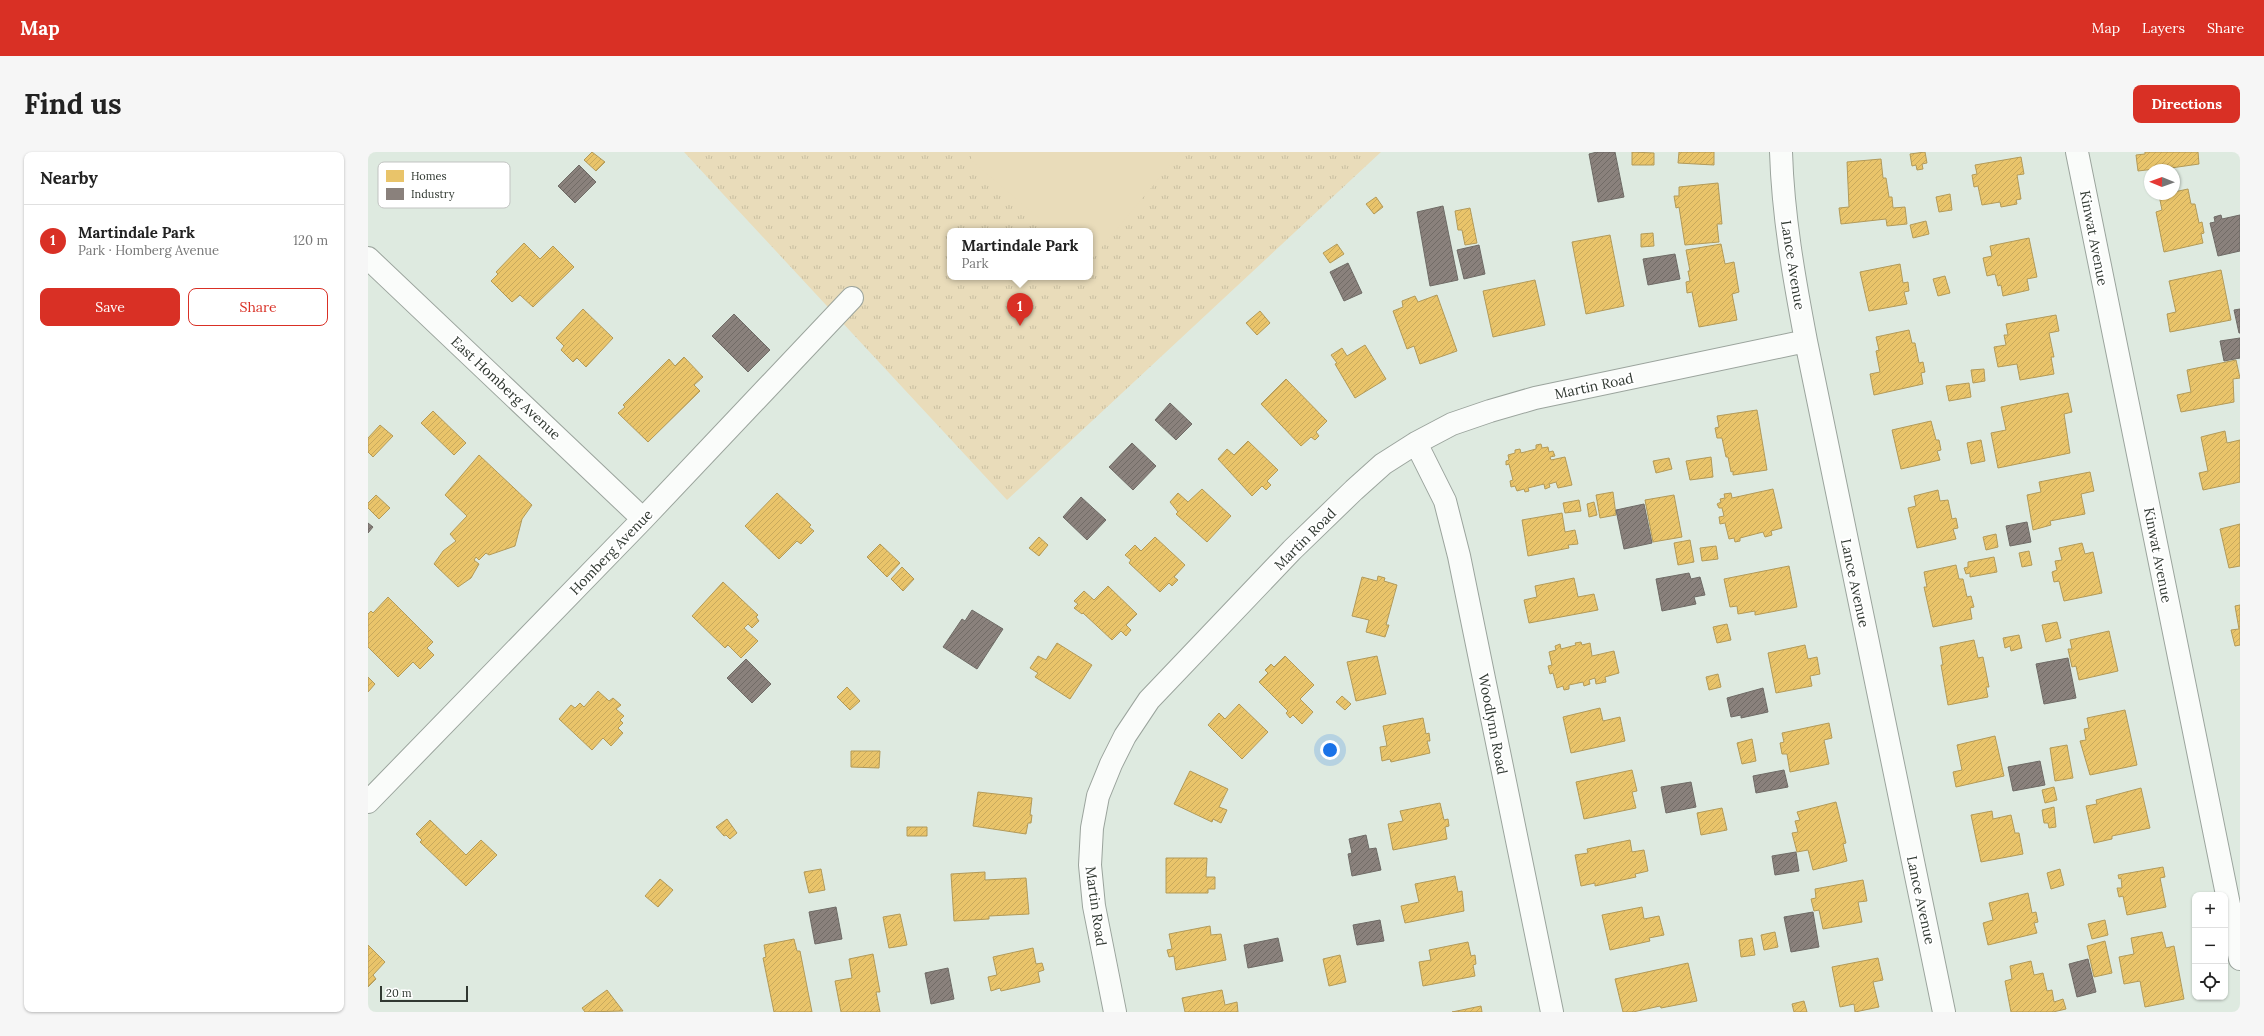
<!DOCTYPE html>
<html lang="en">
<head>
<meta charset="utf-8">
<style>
  body { margin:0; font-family:Lora,serif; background:#f6f6f6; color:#222 }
  .controls { position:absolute; right:12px; bottom:12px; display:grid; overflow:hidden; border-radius:8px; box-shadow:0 1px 3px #0004 }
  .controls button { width:36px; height:36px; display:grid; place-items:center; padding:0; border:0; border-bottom:1px solid #e0e0e0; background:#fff; color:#222; font:20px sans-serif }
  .compass { position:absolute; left:1776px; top:12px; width:36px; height:36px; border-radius:50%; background:#fff; box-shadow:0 1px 3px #0004; rotate:271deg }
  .scale { position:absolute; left:12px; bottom:10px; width:88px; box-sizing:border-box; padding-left:4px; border:2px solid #303831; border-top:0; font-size:11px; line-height:14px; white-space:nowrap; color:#303831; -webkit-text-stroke:3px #fff; paint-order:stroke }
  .you { position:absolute; left:962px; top:598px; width:14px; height:14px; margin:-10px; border:3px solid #fff; border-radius:50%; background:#1a73e8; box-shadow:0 0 0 6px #1a73e833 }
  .badge { display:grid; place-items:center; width:26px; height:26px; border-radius:50%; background:#d93025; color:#fff; font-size:13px; font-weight:700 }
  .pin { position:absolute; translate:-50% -33px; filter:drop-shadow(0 1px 2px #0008) }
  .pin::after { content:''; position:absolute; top:21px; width:14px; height:12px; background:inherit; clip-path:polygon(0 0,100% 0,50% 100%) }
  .popup { position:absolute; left:579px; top:76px; width:146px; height:52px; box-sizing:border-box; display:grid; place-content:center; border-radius:8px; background:#fff; filter:drop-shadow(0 1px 3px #0005); font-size:13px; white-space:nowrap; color:#767676 }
  .popup b { font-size:15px; color:#222 }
  .popup::after { content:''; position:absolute; left:50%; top:100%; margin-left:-8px; border:8px solid transparent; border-top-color:#fff }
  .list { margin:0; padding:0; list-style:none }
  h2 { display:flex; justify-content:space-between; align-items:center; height:52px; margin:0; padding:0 16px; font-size:17px }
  h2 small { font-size:13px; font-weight:400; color:#767676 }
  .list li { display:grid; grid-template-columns:26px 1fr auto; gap:12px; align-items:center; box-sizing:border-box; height:72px; padding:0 16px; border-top:1px solid #e0e0e0 }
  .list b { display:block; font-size:15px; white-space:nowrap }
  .list p { margin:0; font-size:13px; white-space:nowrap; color:#767676 }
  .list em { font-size:13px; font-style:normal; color:#767676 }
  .actions { display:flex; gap:8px; padding:12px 16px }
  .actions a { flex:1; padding:9px 0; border:1px solid #d93025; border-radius:8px; text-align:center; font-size:14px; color:#d93025 }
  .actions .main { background:#d93025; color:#fff }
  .icon { flex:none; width:22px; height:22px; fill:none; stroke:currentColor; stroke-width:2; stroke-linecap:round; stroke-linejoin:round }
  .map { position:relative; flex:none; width:1872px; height:860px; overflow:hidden; border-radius:8px }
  header { display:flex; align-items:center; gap:24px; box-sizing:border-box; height:56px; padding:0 20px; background:#d93025; color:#fff }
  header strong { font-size:19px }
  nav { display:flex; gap:22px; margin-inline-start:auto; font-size:14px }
  .intro { display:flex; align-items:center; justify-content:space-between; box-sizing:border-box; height:96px; padding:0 24px }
  h1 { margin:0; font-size:28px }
  .button { padding:10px 18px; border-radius:8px; background:#d93025; color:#fff; font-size:14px; font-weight:700 }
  main { display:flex; gap:24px; padding:0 24px }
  aside { flex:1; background:#fff; border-radius:8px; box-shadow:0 1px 3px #0004 }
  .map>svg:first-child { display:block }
</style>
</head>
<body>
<header>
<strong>Map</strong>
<nav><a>Map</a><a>Layers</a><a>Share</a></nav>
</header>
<div class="intro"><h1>Find us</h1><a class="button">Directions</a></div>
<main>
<aside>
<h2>Nearby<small></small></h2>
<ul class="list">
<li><span class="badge">1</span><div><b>Martindale Park</b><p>Park · Homberg Avenue</p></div><em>120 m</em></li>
</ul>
<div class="actions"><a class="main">Save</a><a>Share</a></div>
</aside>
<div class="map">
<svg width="1872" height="860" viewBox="0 0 1872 860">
  <defs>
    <pattern id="park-tufts" width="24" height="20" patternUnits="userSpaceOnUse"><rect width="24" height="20" fill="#e9dcba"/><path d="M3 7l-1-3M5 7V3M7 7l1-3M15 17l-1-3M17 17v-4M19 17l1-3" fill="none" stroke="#c8bea0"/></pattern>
    <pattern id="homes-hatch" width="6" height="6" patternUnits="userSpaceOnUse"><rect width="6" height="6" fill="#e9c46a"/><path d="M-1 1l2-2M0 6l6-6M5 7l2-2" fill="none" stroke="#c8a95c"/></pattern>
    <pattern id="industry-hatch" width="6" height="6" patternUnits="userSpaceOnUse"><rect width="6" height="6" fill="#8a817c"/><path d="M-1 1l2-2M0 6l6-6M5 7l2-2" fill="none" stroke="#716b66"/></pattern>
  </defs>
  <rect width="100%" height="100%" fill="#deeae0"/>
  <path fill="url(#park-tufts)" fill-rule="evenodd" d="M316,0h697l-374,348zM582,79h140v46h-140z"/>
  <path fill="#e9dcba" d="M604,0h209l-91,109v-30h-36l-83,-71z"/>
  <path fill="url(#homes-hatch)" stroke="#b29a59" d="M224,0l13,10 -9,9 -12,-11z
    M1264,0l22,1v12h-22z
    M1311,0h35v13l-36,-2z
    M1557,0l2,11 -5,1 1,5 -6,1 -1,-5 -4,1 -2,-12z
    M1777,0h53l1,12 -28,4 1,2h-9v-2l-25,3 -2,-16 9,-1z
    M1653,5l3,17 -7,1 4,24 -5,1 1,4 -16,3 -1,-5 -18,3 -4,-19 -4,1 -2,-12 5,-1 -2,-9z
    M1513,7l2,19h3l3,19h3l1,11 12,-1 2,17 -20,2 -1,-7 -45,5 -2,-16 10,-1 -2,-45z
    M1350,31l4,41h-5l2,18 -34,3 -6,-38 -3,1 -2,-12h5v-9z
    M1820,37l3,15h4l4,19 3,-1 2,11 -3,1 2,9 -39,9 -8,-40 6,-2 -3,-15 15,-1v-2z
    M1582,42l2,16 -13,2 -3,-15z
    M1008,45l7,10 -9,7 -8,-10z
    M1102,56l7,35 -12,2 -3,-15h-4l-3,-19z
    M1558,69l3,13 -16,4 -3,-13z
    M1285,81l1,13 -13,1v-13z
    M1242,83l14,71 -38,8 -14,-72z
    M1661,86l8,39 -10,2 2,11 -26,6 -2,-11 -3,1 -3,-12 -8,2 -4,-18 9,-2 -2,-10z
    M156,91l16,16 13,-13 21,21 -41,40 -13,-12 -8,7 -21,-21 7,-7 -2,-2z
    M969,92l7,10 -14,9 -7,-10z
    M1353,92l4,20 9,-2 5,30 -7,2 5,26 -38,7 -7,-35 -5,1 -1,-11 4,-1 -2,-10h2l-4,-21z
    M1532,112l3,19 5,-1 1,9 -5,1 3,12 -38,7 -9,-39z
    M1853,118l10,50 -61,12 -3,-18 9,-2 -7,-31z
    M1577,124l5,17 -12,3 -5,-17z
    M1167,128l10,45 -52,12 -10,-46z
    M1069,143l20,56 -37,13 -6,-18 -7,3 -14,-38 10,-4 -1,-6 13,-5 3,6z
    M215,157l30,29 -27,29 -9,-9 -4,4 -12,-12 3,-4 -8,-8z
    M892,159l10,12 -13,12 -11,-12z
    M1688,163l3,16 -10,2 5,24h-3l3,17 -34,6 -3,-16 -19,3 -4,-20 12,-2 -2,-10h4l-2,-11z
    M1541,178l3,13h3l4,20 4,-1 2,10 -4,1 2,11 -49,11 -4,-21 10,-2 -4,-21 3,-1 -3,-13z
    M997,193l21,34 -31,19 -20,-34 2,-1 -6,-8 11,-7 5,8z
    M316,205l19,20 -9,8 6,6 -52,51 -30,-29 7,-6 -2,-2 46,-46 6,7z
    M1868,208l4,18 -7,1 1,23 -53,10 -4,-17 14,-3 -4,-22z
    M1616,217l1,12 -12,2 -2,-13z
    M918,227l41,42 -11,11 3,4 -4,4 -4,-3 -10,9 -40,-42z
    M1601,231l2,14 -22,4 -3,-15z
    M1700,241l4,19 -8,2 6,39 -72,15 -7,-35 15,-3 -5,-23z
    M1389,258l10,60 -34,5v-4l-2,1 -3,-15h-2l-4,-19h-5l-2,-10 4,-1 -2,-11z
    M65,259l33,32 -12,12 -33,-32z
    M1563,269l5,19h3l2,10 -4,1 3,9 -39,9 -9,-39z
    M12,273l13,11 -20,21 -5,-5v-14z
    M1857,279l2,12 13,-3v42l-37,8 -4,-17 9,-2 -7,-34z
    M1613,288l4,21 -14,3 -4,-21z
    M880,289l30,29 -11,11 4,4 -5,5 -4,-4 -10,10 -34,-37 9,-10 7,6z
    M1173,292l1,4 6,-1 1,5 4,-1 2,5 -5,1 1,3 14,-3 7,28 -14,3 -2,-6 -7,2 1,3 -5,2 -1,-5 -16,4 1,3 -4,1 -1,-3 -7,2 -2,-5 -4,1 -1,-6 3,-1 -4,-16 -3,1v-4l3,-1 -1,-5 7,-2v-3l5,-1 1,4 15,-4v-4z
    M111,303l53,50 -10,14 -7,27 -26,9 -3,-2 -7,7 -3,-3 -2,3 5,4 -8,14 -13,9 -24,-23 9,-13 13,-10 -6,-7 17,-18 -22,-21z
    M1343,305l2,20 -23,3 -4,-19z
    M1301,306l3,11 -16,4 -3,-12z
    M1722,320l4,19 -13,3 4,20 -35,7 1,4 -18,5 -6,-35 14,-3 -2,-10z
    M834,337l29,27 -24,26 -31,-28 2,-2 -8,-10 8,-9 10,9z
    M1405,337l9,39 -11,3 1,4 -7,2 -2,-5 -23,6v3l-5,1 -1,-4 -5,1 -4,-16 -5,1 -1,-7 5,-1 -2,-8h-3l-2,-4 4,-2 -1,-3 5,-1 -1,-4 7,-1 1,5z
    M1570,338l2,11 8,-1 4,19 4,-1 2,10 -5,1 3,10 -39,9 -9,-40 8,-2 -2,-10z
    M1245,340l3,23 -16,3 -4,-23z
    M409,341l34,32 -2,2 5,4 -13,13 -4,-3 -18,18 -34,-33z
    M8,343l14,13 -11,11 -11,-11v-5z
    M1306,343l8,42 -29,5 -8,-42z
    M1211,348l2,11 -16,2 -2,-10z
    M1226,350l3,13 -8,2 -2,-13z
    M1194,361l3,19 10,-2 3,14 -10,1 1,3 -41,8 -6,-36z
    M1872,372v42l-11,2 -9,-39z
    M1628,382l2,13 -12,3 -3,-13z
    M671,385l9,8 -9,11 -10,-8z
    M787,385l30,28 -11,12 4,3 -6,6 -3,-3 -9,9 -31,-29 2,-3 -6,-5 10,-10 6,6z
    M1322,388l4,22 -16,3 -4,-22z
    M1714,391l3,11 8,-2 9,41 -38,8 -5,-20 -5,1 -2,-10 5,-2 -2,-9 7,-1 -3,-12z
    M512,392l20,19 -13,14 -20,-20z
    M1348,394l2,13 -16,2 -2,-13z
    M1661,399l3,14 -10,2 -3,-14z
    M1626,405l3,15 -27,5v-4l-4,1 -2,-6 4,-1v-5z
    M1588,413l3,14h4l4,18 4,-1 3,11 -4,1 2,11 -39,8 -9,-40h3l-3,-15z
    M1421,414l8,41 -42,8v-4l-17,3 -1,-8 -7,1 -6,-28z
    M534,415l12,12 -11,12 -12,-12z
    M1010,424l7,2 -1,3 13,4 -11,40h3l-4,12 -19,-5 3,-12 -17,-4 10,-39 15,4z
    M1206,426l4,19 16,-3 4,16 -69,13 -5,-23 13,-3 -2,-11z
    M355,430l35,33 -2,2 3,4 -7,7 -4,-4 -4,4 14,13 -17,17 -13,-13 -3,3 -33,-32z
    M740,434l29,28 -11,11 5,5 -5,6 -5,-5 -9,9 -29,-27 -1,1 -8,-6 4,-4 -4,-3 10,-10 10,9z
    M20,445l45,45 -6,6 7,7 -14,14 -7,-7 -15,15 -30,-30v-33l3,-3 2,2z
    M1872,453v40l-5,1 -4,-16 8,-1 -4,-23z
    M1689,470l4,16 -15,4 -4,-17z
    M1359,472l4,16 -14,3 -4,-16z
    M1741,479l9,40 -39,9 -3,-14 -4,1 -4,-18h4l-2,-9z
    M1651,483l3,13 -11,3 -1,-5 -5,2 -2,-10z
    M1606,488l4,18 5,-1 6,30h-3l2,10 -40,8 -7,-40h2l-3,-18z
    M1213,490l1,3 8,-2 2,13 22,-5 5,22 -14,4 1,5 -10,2 -1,-6 -6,2 1,4 -6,2 -1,-4 -14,3v4l-5,1 -1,-4 -6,2 -4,-15 -3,1 -2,-8 4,-1 -3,-13 7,-2 -1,-4 5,-2 1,5 15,-4 -1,-2z
    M689,491l35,22 -22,34 -35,-22 3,-4 -8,-5 8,-12 8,4z
    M1437,493l3,14 9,-2 3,17 -10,2 2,10 -36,7 -8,-40z
    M917,504l29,29 -14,14 13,13 -11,12 -9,-9 -3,3 -4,-5 2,-2 -29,-29 9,-9 -3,-3 6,-6 3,3z
    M1009,504l9,38 -30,7 -9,-39z
    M1350,522l3,13 -12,3 -3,-13z
    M0,525l7,7 -7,8z
    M479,535l13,14 -10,9 -13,-13z
    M230,539l11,10 4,-3 8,7 -5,4 8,7 -4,4 3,3 -5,5 5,5 -12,13 -8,-8 -11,12 -33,-31 12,-14 4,3 5,-5 4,4z
    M974,544l9,8 -6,6 -9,-8z
    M871,552l29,28 -26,27 -34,-34 11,-12 6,6z
    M1232,556l3,13 17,-4 5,24 -54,12 -8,-36z
    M1757,558l12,55 -47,10 -10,-34 6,-1 -2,-11 5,-1 -2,-10z
    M1055,566l3,16 3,-1 1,8h-3l3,12 -39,9 -1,-3 -8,2 -2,-14 7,-1 -4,-20z
    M1461,571l3,15 -8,2 5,24 -39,8 -3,-18h-5l-2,-11 4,-1 -2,-9z
    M1627,584l9,40 -48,11 -3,-15 9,-2 -5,-25z
    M1384,587l4,22 -14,3 -5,-21z
    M1699,593l6,33 -18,3 -5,-33z
    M483,599h29l-1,17 -28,-1z
    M1264,618l5,21 -5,1 4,16 -52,11 -8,-37z
    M822,619l38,18 -9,18 8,3 -6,13 -8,-4 -1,3 -38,-18z
    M1686,635l3,13 -12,3 -3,-13z
    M1773,636l9,40 -38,8v3l-18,4 -8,-37 11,-2 -1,-4z
    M610,640l54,6 -2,17h2l-1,8h-3l-2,11 -53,-8z
    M1468,650l10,41 -3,1 4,17 -34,9 -5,-20 -11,2 -5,-19 6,-1 -3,-11 5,-1 -3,-8z
    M1072,651l4,17 4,-1 1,7 -4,1 2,12 -54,11 -5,-26 15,-3 -3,-10z
    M1686,655l2,20 -7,1 -1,-5h-4l-2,-13z
    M1354,656l5,22 -26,5 -4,-22z
    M1624,659l1,8 18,-4 4,18h4l4,21 -42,8 -10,-47z
    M359,667l10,14 -7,6 -4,-4 -2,1 -8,-9z
    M62,668l36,35 15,-15 16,15 -31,31 -46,-44 2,-2 -6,-6z
    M539,675h20v9h-20z
    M1262,688l2,12 12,-2 4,21 -13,3 1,3 -41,9v-3l-14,3 -6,-31 13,-2 -1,-4z
    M798,706h41l-1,19h9v12h-7v4h-42z
    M1795,715l2,10 -5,1 6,29 -39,8 -4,-19 -4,1 -2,-9h5l-1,-10 -2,1 -1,-4z
    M453,717l4,21 -16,3 -5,-21z
    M1692,717l4,16 -13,4 -4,-16z
    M617,720v8l41,-2 3,36 -40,2v3l-35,2 -3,-47z
    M1087,724l3,16 4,-1 2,20 -59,12 -4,-17 18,-4 -4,-18z
    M292,727l13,11 -15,17 -13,-11z
    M1495,728l4,21 -9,1 4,20 -39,7 -4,-19 -5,1 -3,-12 5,-1 -1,-9z
    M1660,741l4,20 4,-1 2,10 -4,1 3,10 -49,12 -5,-22 10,-3 -4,-17z
    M1274,755l2,12 15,-3 5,19 -15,3 1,3 -40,9 -8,-35z
    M532,762l7,31 -18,3 -6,-31z
    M1737,768l3,15 -16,4 -4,-15z
    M842,774l1,9 10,-1 5,26 -50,10 -2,-14 -5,1 -2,-7 5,-1 -3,-15z
    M1407,780l3,15 -14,3 -3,-15z
    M1794,780l4,16 8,-2 10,53 -39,8 -5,-26 -16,3 -5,-27 15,-3 -3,-16z
    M1384,786l3,17 -14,2 -2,-17z
    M426,787l3,12h3l12,61h-38l-11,-54 3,-1 -2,-12z
    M1737,789l7,32 -18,4 -7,-31z
    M1100,790l3,14 4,-1 1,9 -3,1 2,11 -52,10 -4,-24 12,-2 -2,-10z
    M0,793l17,17 -12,13 3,4 -8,8z
    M665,796l3,16 6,-1 2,7 -6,2 2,10 -39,9 -1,-3 -9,3 -3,-14 9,-2 -4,-18z
    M505,802l7,38h-4l4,20h-39l-6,-31 17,-3 -3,-19z
    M972,803l6,27 -17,4 -6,-27z
    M1510,806l5,22 -10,2 6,25 -24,5 -1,-8 -14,3 -8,-40z
    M1663,809l3,14 9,-2 4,18 5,-1 2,12 9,-3 3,10 -13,3h-42l-6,-31 7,-2 -2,-13z
    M1320,811l9,38 -36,7 -1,-2 -27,6h-10l-8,-33z
    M239,838l16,21 -38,1 -3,-4z
    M854,838l3,15 12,-3 1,10h-53l-3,-14z
    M1436,849l3,11h-13l-2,-8z
    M1113,854l1,6h-30z"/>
  <path fill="url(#industry-hatch)" stroke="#6f6b66" d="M1229,0h18l9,45 -26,5 -9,-48z
    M211,13l17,17 -21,21 -17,-17z
    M1075,54l15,74 -28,6 -13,-74z
    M1853,63l1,4 18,-4v36l-22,5 -8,-33 5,-1 -1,-5z
    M1111,93l6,29 -21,5 -7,-29z
    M1307,102l5,25 -32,6 -5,-26z
    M980,111l14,30 -18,8 -14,-29z
    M1872,157v24h-1l-5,-23z
    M366,162l36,36 -22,22 -36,-36z
    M1872,186v20l-16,3 -4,-20z
    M802,251l22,21 -16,16 -21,-20z
    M764,291l24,23 -23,24 -24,-23z
    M713,345l25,23 -19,20 -24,-23z
    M1276,352l8,39 -28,6 -8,-39z
    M1659,370l4,20 -21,4 -4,-20z
    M0,371l5,4 -5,6z
    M1321,421l2,6 9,-2 5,18 -11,2 2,7 -34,7 -6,-32z
    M604,458l31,19 -26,40 -34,-22 19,-28 3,2z
    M1700,506l8,40 -32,6 -8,-40z
    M378,507l25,25 -19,19 -25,-25z
    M1395,536l5,24 -27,6v-3l-10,2 -4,-19z
    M1672,609l5,24 -32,6 -5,-24z
    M1416,618l4,17 -32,6 -3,-17z
    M1323,630l5,25 -30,6 -5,-26z
    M998,683l3,14 7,-1 5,22 -29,6 -4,-22 4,-1 -3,-14z
    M1428,700l3,19 -24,4 -3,-19z
    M468,755l6,32 -27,5 -6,-32z
    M1445,760l6,35 -28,5 -7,-35z
    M1012,768l4,21 -27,4 -4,-20z
    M910,786l5,23 -35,7 -4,-23z
    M1720,807l8,33 -19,5 -8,-33z
    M580,816l6,31 -23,5 -6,-31z"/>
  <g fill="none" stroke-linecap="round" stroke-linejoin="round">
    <g stroke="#9ba49d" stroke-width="24">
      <path id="street" d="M1413,0c2,64 13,126 25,189l138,671
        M1709,0l163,807
        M0,106l275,261
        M1048,291l29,58 14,55 93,456
        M0,650l275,-283 209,-221
        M747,860l-21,-106 -4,-41 2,-37 6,-32 13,-32 14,-28 24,-36 143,-150 62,-60 29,-26 33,-21 36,-19 38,-13 45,-13 271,-57"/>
    </g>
    <use href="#street" stroke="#fafcfa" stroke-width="22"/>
  </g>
  <g text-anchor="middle" stroke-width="4" stroke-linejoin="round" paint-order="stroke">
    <g font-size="14" fill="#303831" stroke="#fff">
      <text transform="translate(1726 86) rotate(79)" y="5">Kinwat Avenue</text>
      <text transform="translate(1425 113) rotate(81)" y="5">Lance Avenue</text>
      <text transform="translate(1226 234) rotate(-12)" y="5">Martin Road</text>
      <text transform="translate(138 236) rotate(43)" y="5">East Homberg Avenue</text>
      <text transform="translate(937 387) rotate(-45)" y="5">Martin Road</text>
      <text transform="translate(243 400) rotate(-46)" y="5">Homberg Avenue</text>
      <text transform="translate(1790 403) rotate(79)" y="5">Kinwat Avenue</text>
      <text transform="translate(1487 431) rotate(78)" y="5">Lance Avenue</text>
      <text transform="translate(1125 572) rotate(79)" y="5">Woodlynn Road</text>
      <text transform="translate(1553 748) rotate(78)" y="5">Lance Avenue</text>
      <text transform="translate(728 754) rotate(82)" y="5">Martin Road</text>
    </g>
  </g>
  <rect x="10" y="10" width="132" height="46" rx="6" fill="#fff" stroke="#c1c3c1" stroke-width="1"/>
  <rect x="18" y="18" width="18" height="12" fill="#e9c46a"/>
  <rect x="18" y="36" width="18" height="12" fill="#8a817c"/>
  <g font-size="11" fill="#303831">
    <text x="43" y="28">Homes</text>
    <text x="43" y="46">Industry</text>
  </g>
</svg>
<div class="controls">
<button>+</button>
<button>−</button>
<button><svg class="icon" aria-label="locate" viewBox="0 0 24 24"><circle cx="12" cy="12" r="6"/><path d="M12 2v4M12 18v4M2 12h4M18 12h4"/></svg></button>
</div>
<svg class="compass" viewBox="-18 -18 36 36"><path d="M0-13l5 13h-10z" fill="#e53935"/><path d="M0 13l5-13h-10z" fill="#767676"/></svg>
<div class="scale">20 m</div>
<div class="you"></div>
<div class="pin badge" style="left:652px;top:174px">1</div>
<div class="popup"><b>Martindale Park</b>Park</div>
</div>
</main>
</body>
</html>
